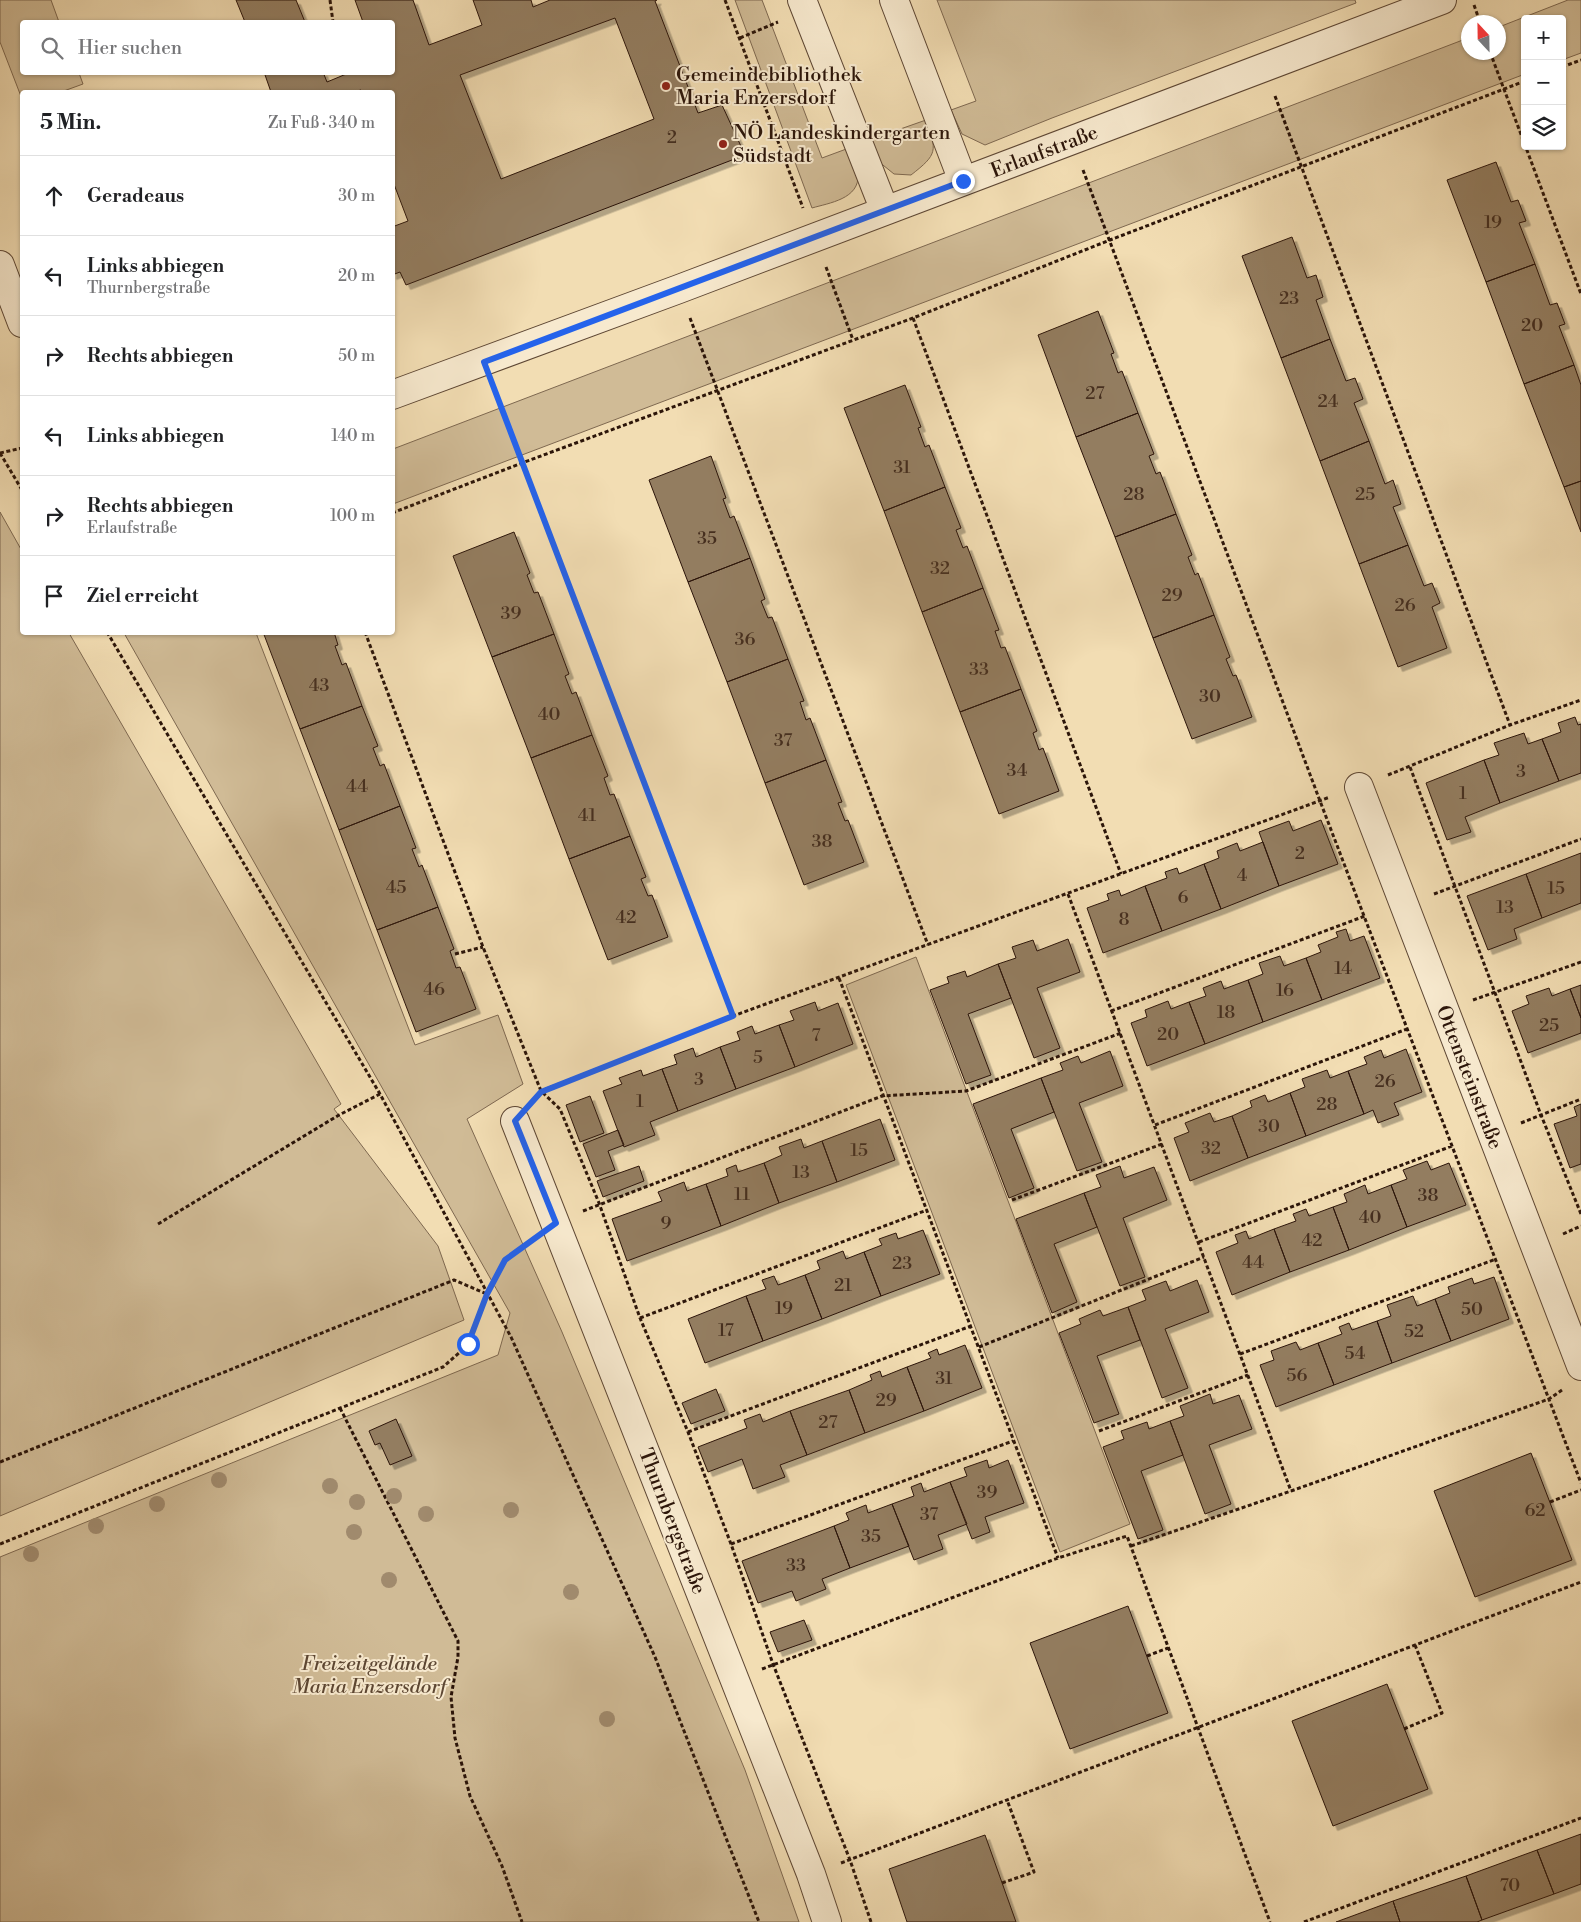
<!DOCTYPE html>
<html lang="de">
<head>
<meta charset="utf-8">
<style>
  body { margin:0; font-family:"Libre Bodoni",serif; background:#f2f2f2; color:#202124 }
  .controls { position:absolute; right:15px; top:15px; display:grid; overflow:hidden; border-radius:5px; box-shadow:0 1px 4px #0004 }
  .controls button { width:45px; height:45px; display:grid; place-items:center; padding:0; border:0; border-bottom:1px solid #e0e0e0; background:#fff; color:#202124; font:25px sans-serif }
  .compass { position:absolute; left:1461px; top:15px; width:45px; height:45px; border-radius:50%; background:#fff; box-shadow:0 1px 4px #0004; rotate:338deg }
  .stop { position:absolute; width:15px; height:15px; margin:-11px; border:4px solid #2563eb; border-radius:50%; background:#fff }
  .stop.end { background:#2563eb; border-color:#fff; box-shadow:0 1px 5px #0008 }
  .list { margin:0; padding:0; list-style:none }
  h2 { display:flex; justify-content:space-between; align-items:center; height:65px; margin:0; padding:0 20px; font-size:21px }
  h2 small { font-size:16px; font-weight:400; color:#757577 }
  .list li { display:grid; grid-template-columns:32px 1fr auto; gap:15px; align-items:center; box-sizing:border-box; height:80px; padding:0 20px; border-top:1px solid #e0e0e0 }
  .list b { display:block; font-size:19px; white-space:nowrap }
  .list p { margin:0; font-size:16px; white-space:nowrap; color:#757577 }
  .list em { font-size:16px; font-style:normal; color:#757577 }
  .icon { flex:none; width:28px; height:28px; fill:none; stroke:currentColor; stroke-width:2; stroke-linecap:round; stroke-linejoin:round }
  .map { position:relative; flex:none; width:1581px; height:1922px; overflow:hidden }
  .search { position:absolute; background:#fff; box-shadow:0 1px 4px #0004; left:20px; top:20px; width:375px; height:55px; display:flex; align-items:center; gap:12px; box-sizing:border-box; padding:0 18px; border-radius:5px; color:#757577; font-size:19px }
  .panel { position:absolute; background:#fff; box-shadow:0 1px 4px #0004; left:20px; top:90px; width:375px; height:545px; border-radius:5px }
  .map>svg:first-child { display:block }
</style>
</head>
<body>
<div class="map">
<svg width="1581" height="1922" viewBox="0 0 1581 1922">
  <defs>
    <filter id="shadow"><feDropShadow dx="4.5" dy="4.5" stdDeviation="0" flood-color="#0004"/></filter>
  </defs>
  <rect width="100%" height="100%" fill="#f2ddb3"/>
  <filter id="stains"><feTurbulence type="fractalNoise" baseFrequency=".004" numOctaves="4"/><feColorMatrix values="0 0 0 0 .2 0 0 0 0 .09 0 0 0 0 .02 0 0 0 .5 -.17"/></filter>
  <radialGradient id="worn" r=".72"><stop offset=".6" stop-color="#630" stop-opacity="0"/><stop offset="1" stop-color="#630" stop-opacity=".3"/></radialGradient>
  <path fill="#d0bb96" stroke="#7e6850" d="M0,0h51l8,22h-37v50l57,1 4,11 -22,8h-39v7l-22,-57z
    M735,0h27l60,158 27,-10c3,8 8,18 9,26 2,25 -29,29 -46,34z
    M937,0h418l1,3 -304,115 -67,27 -23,-11 -11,-24 25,-9z
    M1568,0h13v53l-19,7v-41h-37v55l-1132,430v-55l1075,-411v14h30l1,-25z
    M926,120c11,31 12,34 -15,55l-17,-1 -16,-13 -9,-21z
    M0,512l22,39v81l47,1 272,471 -7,5 104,137 26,74 -464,196z
    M124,633h132l159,412 83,-30 25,69 -56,35 95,213 183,438 54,152h-799v-365l498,-202 12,-42z
    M916,957l214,567 -70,28 -214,-567z"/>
  <path fill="#937d61" stroke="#2c1509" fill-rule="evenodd" filter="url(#shadow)" d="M236,0h60l9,22h-60z
    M355,0h58l16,45 53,-20 -9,-25h58l2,7 17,-7h107l-2,1 43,112 24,-8 23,50 -339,130 -6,-13 -8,3v-48l16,-6 -16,-42v-87h-30l-1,-2 -8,2h-82l-7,-20h59l4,10 24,-10h41v-50h-29zM615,18l39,101 -153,60 -41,-104z
    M1496,162l15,40 7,-2 8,21 -7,2 16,41 -49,18 -39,-102z
    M1292,237l15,41 9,-3 7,22 -7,3 14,39 -49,19 -39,-102z
    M1535,264l15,41 7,-2 8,21 -6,2 15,39 -50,19 -38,-102z
    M1098,311l16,42 -3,1 7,19 4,-2 16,42 -62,24 -38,-102z
    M1330,339l16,42 9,-3 8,21 -9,4 15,38 -49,20 -39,-103z
    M1574,365l7,20v96l-17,6 -40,-103z
    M905,385l16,42 -3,1 7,19 4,-2 16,42 -61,24 -40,-103z
    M1138,413l16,41 -5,2 7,18 4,-2 16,42 -61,23 -39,-100z
    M1369,441l16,43 8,-4 8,24 -8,3 15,38 -49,19 -39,-103z
    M711,456l15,42 -3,1 7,19 4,-2 16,42 -62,24 -39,-102z
    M1581,481v51l-17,-45z
    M945,487l16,41 -5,2 7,18 4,-2 16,42 -61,24 -38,-101z
    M1176,514l16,41 -4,2 7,18 3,-2 16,42 -61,23 -38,-101z
    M514,532l16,41 -3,2 7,18 4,-1 16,42 -62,23 -39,-101z
    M1408,545l16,41 8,-3 8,20 -8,4 15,41 -49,19 -39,-103z
    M750,558l15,41 -4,2 7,17 4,-1 16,42 -61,23 -39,-100z
    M983,588l16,42 -4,1 6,17 4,-1 16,42 -61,23 -38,-100z
    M1214,615l16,42 -4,2 7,17 3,-1 16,42 -60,22 -39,-101z
    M263,632h71l4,13 -3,1 7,19 4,-2 16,43 -62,23z
    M554,634l15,40 -4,2 7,18 4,-2 16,43 -61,23 -39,-101z
    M788,659l16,42 -4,1 6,18 4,-2 16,42 -61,23 -38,-101z
    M1021,689l16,42 -4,2 6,17 4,-2 16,43 -60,23 -39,-102z
    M362,706l16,40 -5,2 7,18 4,-2 16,42 -61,24 -39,-101z
    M1575,717l3,8 3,-1v49l-22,8 -17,-42 19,-7 -3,-9z
    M1524,733l4,11 14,-5 17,42 -59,22 -16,-43 15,-5 -5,-12z
    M592,735l16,41 -4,2 6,17 4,-1 16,42 -61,23 -38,-101z
    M826,760l16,42 -4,1 7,18 3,-1 16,42 -60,23 -39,-102z
    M1484,760l16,43 -35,14 6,15 -24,8 -21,-57z
    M400,806l16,42 -4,1 7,18 3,-2 16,42 -61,23 -38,-100z
    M1321,820l17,44 -59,22 -20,-54 30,-11 4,10z
    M630,836l16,41 -5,2 7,17 4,-1 16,42 -60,23 -39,-101z
    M1263,842l16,44 -58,23 -17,-45 15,-6 -2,-7 20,-8 3,8z
    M1581,853v50l-39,15 -16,-44z
    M1204,864l17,45 -59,22 -17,-45 22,-8 -2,-6 12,-4 2,6z
    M1526,874l16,44 -28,11 3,10 -29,11 -21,-54z
    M1145,886l17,45 -59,22 -16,-45 22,-8 -2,-6 12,-4 2,6z
    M438,907l16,42 -4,2 6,17 4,-1 16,42 -60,23 -39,-102z
    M1346,929l4,12 14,-5 16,42 -58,22 -16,-42 15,-6 -3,-7 20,-8 -2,-5z
    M1068,939l12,33 -43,16 23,60 -26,10 -36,-94 18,-6 -4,-11 21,-7 4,11z
    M1280,956l4,10 22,-8 16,42 -59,22 -15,-42 15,-6 -4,-11z
    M998,964l13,34 -43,16 23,61 -25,9 -36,-94 19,-7 -2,-6 18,-6 2,6z
    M1248,980l15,42 -58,22 -16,-42 17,-6 -3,-8 18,-7 3,8z
    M1581,985v33l-11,-29z
    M1549,988l3,8 18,-7 11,29v15l-53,20 -16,-42 17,-7 -3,-8z
    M1168,1001l3,8 18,-7 16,42 -58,22 -16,-43 16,-6 -2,-7z
    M815,1002l3,9 20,-8 15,41 -58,23 -16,-42 15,-5 -4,-9z
    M779,1025l16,42 -59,22 -16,-42 20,-7 -3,-8 15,-6 3,8z
    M720,1047l16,42 -58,22 -16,-42 15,-5 -3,-9 19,-7 3,9z
    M1406,1049l16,43 -28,11 5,12 -21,8 -5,-13 -9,4 -16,-43 19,-7 -3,-7 17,-7 3,8z
    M1110,1051l13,35 -44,17 23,59 -25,9 -36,-93 22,-8 -3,-7 18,-7 3,7z
    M662,1069l16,42 -28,11 5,13 -31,12 -21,-56 19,-7 -3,-6 22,-8 2,6z
    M1327,1070l3,8 18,-7 16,43 -58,22 -16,-43 15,-6 -3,-8z
    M1041,1078l13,34 -43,17 23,59 -25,10 -36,-94z
    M1290,1093l16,43 -58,22 -16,-42 20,-9 -2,-6 15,-6 3,7z
    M590,1096l14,37 -24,9 -14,-37z
    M1581,1104v60l-11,4 -16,-44 23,-8 -3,-9z
    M1210,1113l4,9 18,-6 16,42 -58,23 -16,-43 15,-6 -4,-9z
    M880,1119l15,41 -58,22 -15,-41z
    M618,1130l6,15 -16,6 7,19 -19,7 -13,-33z
    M801,1139l3,9 18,-7 15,41 -58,21 -15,-40 18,-8 -3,-8z
    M1427,1161l4,9 18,-7 17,42 -59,22 -16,-42 16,-6 -4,-9z
    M764,1163l15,40 -58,23 -15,-42 22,-8 -2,-7 10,-4 2,7z
    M639,1166l5,15 -41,16 -6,-16z
    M1120,1166l4,12 30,-11 13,33 -44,18 22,59 -25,9 -36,-93 17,-6 -5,-12z
    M684,1182l3,9 19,-7 15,42 -94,35 -15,-42 50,-18 -4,-9z
    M1365,1185l3,9 23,-9 16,42 -58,23 -16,-43 14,-5 -3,-8z
    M1084,1193l13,34 -43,17 23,58 -25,11 -36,-94z
    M1333,1207l16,43 -59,22 -16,-43 22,-8 -3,-7 13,-5 3,7z
    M1274,1229l16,43 -58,23 -16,-43 22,-9 -3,-8 11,-4 3,8z
    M923,1230l17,44 -59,22 -17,-44 18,-7 -3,-6 17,-6 2,6z
    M843,1251l3,8 18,-7 17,44 -59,23 -17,-44 15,-6 -3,-8z
    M805,1275l17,44 -59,22 -17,-45 20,-7 -4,-9 12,-4 4,9z
    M1494,1277l15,42 -58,22 -16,-42 15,-6 -2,-6 24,-9 2,6z
    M1197,1280l12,32 -44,17 23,59 -26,10 -34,-91 18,-7 -4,-10 24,-9 4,10z
    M746,1296l17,45 -58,22 -17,-44z
    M1413,1296l4,10 18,-7 16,42 -59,22 -15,-42 14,-5 -4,-11z
    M1128,1307l12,33 -43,16 22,58 -25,9 -35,-90 22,-9 -2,-5 21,-9 3,6z
    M1377,1321l15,42 -58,22 -16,-42 24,-9 -3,-7 10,-4 3,7z
    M1296,1342l4,8 18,-7 16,42 -58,22 -16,-42 14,-5 -3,-9z
    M965,1345l17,43 -58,23 -17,-44 24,-9 -3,-5 9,-4 2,6z
    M907,1367l17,44 -59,22 -16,-43 23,-10 -2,-5 10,-4 2,6z
    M716,1389l9,22 -34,13 -9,-21z
    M849,1390l16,43 -58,22 -17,-44z
    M1210,1394l3,10 26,-9 13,34 -43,16 22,59 -26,10 -35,-93 14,-5 -4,-10z
    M790,1411l17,44 -27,10 5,12 -32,12 -11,-30 -34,13 -10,-25 49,-19 -3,-8 16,-6 3,8z
    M396,1419l16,37 -22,9 -10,-22 -5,2 -6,-14z
    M1170,1421l13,34 -42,16 22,59 -25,9 -35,-92 21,-8 -3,-8 26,-9 2,7z
    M1531,1453l41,107 -97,37 -41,-106z
    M987,1460l2,8 19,-8 16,43 -39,14 5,15 -18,7 -22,-57 17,-6 -3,-8z
    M950,1482l17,42 -29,11 5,14 -29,11 -22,-56 22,-8 -3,-9 10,-4 3,9z
    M892,1504l17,42 -59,22 -16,-42 15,-6 -3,-7 20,-8 2,8z
    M834,1526l16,42 -28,11 4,10 -30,12 -4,-10 -34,12 -16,-42z
    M1128,1606l40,107 -98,36 -40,-106z
    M804,1620l8,20 -34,12 -8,-20z
    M1387,1684l41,105 -95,37 -41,-105z
    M1581,1834v50l-27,10 -17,-44z
    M985,1835l31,87h-109l-18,-53z
    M1537,1850l17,44 -72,26 -16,-44z
    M1466,1876l16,44 -5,2h-77l-7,-21z
    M1393,1901l7,21h-64z"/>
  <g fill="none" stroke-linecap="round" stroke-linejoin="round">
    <g stroke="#5e4734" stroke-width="30">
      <path id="minor" d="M802,0l83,211
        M894,0l69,181
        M0,265l22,58
        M392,395l287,-106 763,-289
        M1359,787l222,579
        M515,1121l296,753 16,48"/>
    </g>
    <path stroke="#2c1509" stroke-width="3" stroke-dasharray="4 2.5" stroke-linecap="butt" d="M330,0l3,22
      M725,0l78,208
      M1474,5l6,17
      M740,38l38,-16
      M1490,52l91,242
      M1562,67l19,-7
      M346,72l1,2
      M1275,96l235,629
      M1083,170l237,631 261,682
      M826,267l27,73
      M690,318l238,627
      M913,318l208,556
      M495,391l238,625
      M0,453l22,37
      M0,453l22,-5
      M392,513l130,-50 391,-145 197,-78 415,-159
      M107,632l273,462 131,243 144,320 104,265
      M365,632l118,315 58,144 19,18 39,94 41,115 48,114 43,112 42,120 77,196 21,62
      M1410,767l131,348 40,99
      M1388,775l122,-50 71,-25
      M1068,894l223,597
      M1434,894l147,-55
      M455,954l28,-7
      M839,978l219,580
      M1473,1000l108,-38
      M1111,1011l254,-95
      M535,1098l6,-7 192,-75 597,-219
      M1521,1123l60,-24
      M1155,1125l252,-96
      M1012,1200l150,-56
      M583,1211l299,-115 84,-5 155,-58
      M158,1224l181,-109 41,-21
      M1563,1234l18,-8
      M1199,1242l253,-96
      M640,1318l287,-108
      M979,1347l225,-90
      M1240,1354l256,-95
      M340,1408l118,233v16l-7,40 4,41 15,58 32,70 20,56
      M1099,1431l149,-56
      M688,1432l283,-106
      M0,1462l454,-182 33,14
      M1550,1502l31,-12
      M0,1544l443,-177 25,-22 19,-51 18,-34 25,-18
      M731,1544l282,-103
      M1131,1546l160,-55 258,-92 13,-9
      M1147,1656l21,-8
      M762,1669l296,-111 69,-22 143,386
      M1404,1729l38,-16 -27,-68
      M841,1863l740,-281
      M1002,1883l32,-11 -27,-72
      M1304,1922l277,-104"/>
    <use href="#minor" stroke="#f7e9ce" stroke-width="28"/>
  </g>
  <g fill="#a08a6d">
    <circle cx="219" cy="1480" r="8"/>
    <circle cx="330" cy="1486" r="8"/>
    <circle cx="394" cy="1496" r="8"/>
    <circle cx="357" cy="1502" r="8"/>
    <circle cx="157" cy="1504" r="8"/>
    <circle cx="511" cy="1510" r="8"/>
    <circle cx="426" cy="1514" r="8"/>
    <circle cx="96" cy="1526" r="8"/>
    <circle cx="354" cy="1532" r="8"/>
    <circle cx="31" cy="1554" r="8"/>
    <circle cx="389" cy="1580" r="8"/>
    <circle cx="571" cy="1592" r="8"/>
    <circle cx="607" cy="1719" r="8"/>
  </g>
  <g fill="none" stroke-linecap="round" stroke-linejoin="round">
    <path stroke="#2563eb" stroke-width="6" d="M468,1344l19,-50 18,-34 51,-37 -41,-102 26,-29 192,-76 -249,-654 479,-181"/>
  </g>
  <g fill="#8f2418" stroke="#f7e9ce" stroke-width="2">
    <circle cx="666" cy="86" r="5"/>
    <circle cx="723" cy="144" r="5"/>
  </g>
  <g text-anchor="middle" stroke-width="4" stroke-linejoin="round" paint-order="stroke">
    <g font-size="18" fill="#462f1f">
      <text x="672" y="143">2</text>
      <text x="1493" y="228">19</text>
      <text x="1289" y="304">23</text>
      <text x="1532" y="331">20</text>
      <text x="1095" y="399">27</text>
      <text x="1328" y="407">24</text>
      <text x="902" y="473">31</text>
      <text x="1134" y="500">28</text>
      <text x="1365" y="500">25</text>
      <text x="707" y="544">35</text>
      <text x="940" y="574">32</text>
      <text x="1172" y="601">29</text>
      <text x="1405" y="611">26</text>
      <text x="511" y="619">39</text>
      <text x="745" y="645">36</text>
      <text x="979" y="675">33</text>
      <text x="319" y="691">43</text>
      <text x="1210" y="702">30</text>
      <text x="549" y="720">40</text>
      <text x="783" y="746">37</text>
      <text x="1017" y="776">34</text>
      <text x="1521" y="777">3</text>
      <text x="357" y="792">44</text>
      <text x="1463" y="799">1</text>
      <text x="587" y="821">41</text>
      <text x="822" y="847">38</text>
      <text x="1300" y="859">2</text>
      <text x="1242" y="881">4</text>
      <text x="396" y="893">45</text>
      <text x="1556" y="894">15</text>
      <text x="1183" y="903">6</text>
      <text x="1505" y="913">13</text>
      <text x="626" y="923">42</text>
      <text x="1124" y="925">8</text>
      <text x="1343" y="974">14</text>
      <text x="434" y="995">46</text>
      <text x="1285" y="996">16</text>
      <text x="1226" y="1018">18</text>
      <text x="1549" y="1031">25</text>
      <text x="1168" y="1040">20</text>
      <text x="816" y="1041">7</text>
      <text x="758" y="1063">5</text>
      <text x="699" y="1085">3</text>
      <text x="1385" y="1087">26</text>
      <text x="640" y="1107">1</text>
      <text x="1327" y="1110">28</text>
      <text x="1269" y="1132">30</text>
      <text x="1211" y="1154">32</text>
      <text x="859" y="1156">15</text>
      <text x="801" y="1178">13</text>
      <text x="742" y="1200">11</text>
      <text x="1428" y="1201">38</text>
      <text x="1370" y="1223">40</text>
      <text x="666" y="1229">9</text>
      <text x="1312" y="1246">42</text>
      <text x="1253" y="1268">44</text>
      <text x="902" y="1269">23</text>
      <text x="843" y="1291">21</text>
      <text x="784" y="1314">19</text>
      <text x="1472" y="1315">50</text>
      <text x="726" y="1336">17</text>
      <text x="1414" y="1337">52</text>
      <text x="1355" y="1359">54</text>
      <text x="1297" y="1381">56</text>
      <text x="944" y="1384">31</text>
      <text x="886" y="1406">29</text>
      <text x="828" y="1428">27</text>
      <text x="987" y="1498">39</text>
      <text x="1535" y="1516">62</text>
      <text x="929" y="1520">37</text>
      <text x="871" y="1542">35</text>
      <text x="796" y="1571">33</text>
      <text x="1510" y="1891">70</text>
    </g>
    <g font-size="20" fill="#2c1509" stroke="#f7e9ce" text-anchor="start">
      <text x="676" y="81">Gemeindebibliothek<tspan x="676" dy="23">Maria Enzersdorf</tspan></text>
      <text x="733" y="139">NÖ Landeskindergarten<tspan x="733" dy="23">Südstadt</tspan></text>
    </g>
    <g font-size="20" fill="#2c1509" stroke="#f7e9ce">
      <text transform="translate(1044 151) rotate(-21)" y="7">Erlaufstraße</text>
      <text transform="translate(1470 1077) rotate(69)" y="7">Ottensteinstraße</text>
      <text transform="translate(673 1521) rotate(69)" y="7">Thurnbergstraße</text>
    </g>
    <g font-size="20" font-style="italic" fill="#5d4733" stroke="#f7e9ce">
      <text x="369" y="1670">Freizeitgelände<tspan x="369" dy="23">Maria Enzersdorf</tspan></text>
    </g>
  </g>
  <rect width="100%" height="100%" filter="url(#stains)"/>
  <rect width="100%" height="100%" fill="url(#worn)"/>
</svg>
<div class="controls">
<button>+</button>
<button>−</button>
<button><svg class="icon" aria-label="layers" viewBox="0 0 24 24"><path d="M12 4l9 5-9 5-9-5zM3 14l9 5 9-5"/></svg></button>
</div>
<svg class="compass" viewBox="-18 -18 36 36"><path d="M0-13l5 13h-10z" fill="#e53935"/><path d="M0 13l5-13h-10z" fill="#757577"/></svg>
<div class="stop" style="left:468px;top:1344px"></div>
<div class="stop end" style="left:963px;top:181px"></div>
<div class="search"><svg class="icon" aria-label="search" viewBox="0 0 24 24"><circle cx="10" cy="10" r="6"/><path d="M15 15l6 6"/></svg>Hier suchen</div>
<section class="panel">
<h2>5 Min.<small>Zu Fuß · 340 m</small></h2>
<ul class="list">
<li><svg class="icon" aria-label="ahead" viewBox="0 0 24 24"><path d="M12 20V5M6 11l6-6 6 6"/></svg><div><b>Geradeaus</b></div><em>30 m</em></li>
<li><svg class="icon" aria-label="left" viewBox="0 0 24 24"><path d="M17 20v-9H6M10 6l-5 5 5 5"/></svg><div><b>Links abbiegen</b><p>Thurnbergstraße</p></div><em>20 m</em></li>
<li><svg class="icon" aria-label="right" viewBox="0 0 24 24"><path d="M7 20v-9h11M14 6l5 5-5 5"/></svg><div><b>Rechts abbiegen</b></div><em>50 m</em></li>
<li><svg class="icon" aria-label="left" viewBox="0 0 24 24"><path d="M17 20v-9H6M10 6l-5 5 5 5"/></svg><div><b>Links abbiegen</b></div><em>140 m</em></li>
<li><svg class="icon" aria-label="right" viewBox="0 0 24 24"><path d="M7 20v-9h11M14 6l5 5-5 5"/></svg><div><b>Rechts abbiegen</b><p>Erlaufstraße</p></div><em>100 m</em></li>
<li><svg class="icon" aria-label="arrive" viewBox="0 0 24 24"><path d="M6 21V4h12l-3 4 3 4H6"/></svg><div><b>Ziel erreicht</b></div></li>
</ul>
</section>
</div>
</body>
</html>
